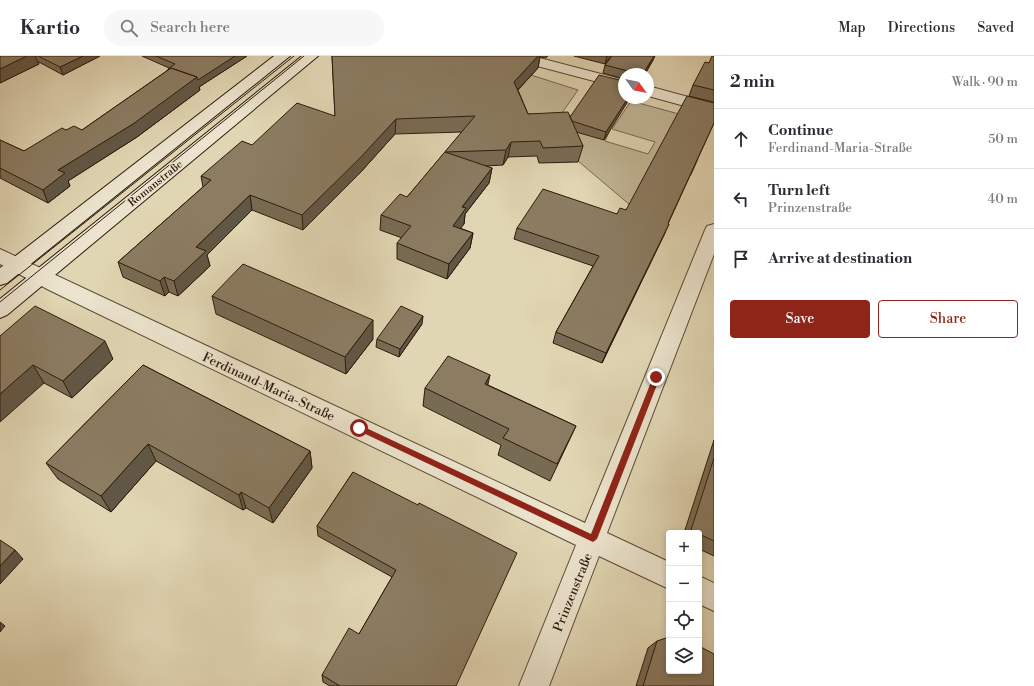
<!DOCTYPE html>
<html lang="en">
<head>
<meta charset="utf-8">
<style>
  body { margin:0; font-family:"Libre Bodoni",serif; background:#f7f7f7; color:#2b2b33 }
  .controls { position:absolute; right:12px; bottom:12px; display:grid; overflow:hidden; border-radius:4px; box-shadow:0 2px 6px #0003 }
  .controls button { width:36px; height:36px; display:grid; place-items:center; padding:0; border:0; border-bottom:1px solid #e1e1e2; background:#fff; color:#2b2b33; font:20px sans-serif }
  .compass { position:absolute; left:618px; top:12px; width:36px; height:36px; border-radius:50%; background:#fff; box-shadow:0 2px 6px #0003; rotate:123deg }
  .stop { position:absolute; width:12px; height:12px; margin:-9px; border:3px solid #8f2418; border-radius:50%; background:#fff }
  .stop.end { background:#8f2418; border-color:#fff; box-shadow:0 1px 4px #0008 }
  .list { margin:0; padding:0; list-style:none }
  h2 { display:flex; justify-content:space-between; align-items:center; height:52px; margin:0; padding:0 16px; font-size:17px }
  h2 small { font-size:13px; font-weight:400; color:#7c7c81 }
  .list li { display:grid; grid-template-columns:26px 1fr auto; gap:12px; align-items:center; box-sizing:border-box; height:60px; padding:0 16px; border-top:1px solid #e1e1e2 }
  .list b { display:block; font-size:15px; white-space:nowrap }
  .list p { margin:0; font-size:13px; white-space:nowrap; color:#7c7c81 }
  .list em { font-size:13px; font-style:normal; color:#7c7c81 }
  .actions { display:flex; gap:8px; padding:12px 16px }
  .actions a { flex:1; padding:9px 0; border:1px solid #8f2418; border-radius:4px; text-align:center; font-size:14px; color:#8f2418 }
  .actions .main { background:#8f2418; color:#fff }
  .icon { flex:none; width:22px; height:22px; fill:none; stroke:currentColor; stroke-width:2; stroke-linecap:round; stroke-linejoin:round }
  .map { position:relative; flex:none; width:714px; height:630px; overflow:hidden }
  header { display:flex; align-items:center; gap:24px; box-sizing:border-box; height:56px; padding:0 20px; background:#fff; border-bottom:1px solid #e1e1e2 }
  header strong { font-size:19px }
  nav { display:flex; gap:22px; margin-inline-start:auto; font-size:14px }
  .search { width:280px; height:36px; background:#f7f7f7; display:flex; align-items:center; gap:10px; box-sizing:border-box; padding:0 14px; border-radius:22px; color:#7c7c81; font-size:15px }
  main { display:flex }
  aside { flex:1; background:#fff }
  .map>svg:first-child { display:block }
</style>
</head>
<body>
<header>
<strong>Kartio</strong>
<div class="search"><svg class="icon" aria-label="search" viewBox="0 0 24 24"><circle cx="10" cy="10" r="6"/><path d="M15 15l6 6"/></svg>Search here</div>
<nav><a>Map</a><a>Directions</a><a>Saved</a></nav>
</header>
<main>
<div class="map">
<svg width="714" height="630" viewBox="0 0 714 630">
  <rect width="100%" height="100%" fill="#e1d6b3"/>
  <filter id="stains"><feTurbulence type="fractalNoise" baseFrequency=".005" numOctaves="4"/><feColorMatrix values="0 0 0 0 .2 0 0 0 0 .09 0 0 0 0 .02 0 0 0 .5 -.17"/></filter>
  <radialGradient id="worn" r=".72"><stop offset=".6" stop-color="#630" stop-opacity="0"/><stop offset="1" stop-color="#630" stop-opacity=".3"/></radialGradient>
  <path fill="#c2b696" stroke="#786850" d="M429,14l102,5 47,15 -16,23 49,15 -6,13 43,13 7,-12 -43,-13 19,-28 48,13 -17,34 36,11 -7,16 -38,-12 -23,42 -52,-44z"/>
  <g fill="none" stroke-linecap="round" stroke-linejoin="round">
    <g stroke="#5a4935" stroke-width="2">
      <path id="minor" d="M509,0h23l92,24v9l-113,-30z
        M648,30l66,18v10l-66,-18z
        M714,168v30l-107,279 62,29v27l-70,-33 -50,130h-30l57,-141 -527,-255 -49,-26v-15l585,274 120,-293 2,-4z
        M699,520l15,7v28l-15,-7z"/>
    </g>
    <g stroke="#2d1a0b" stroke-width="2">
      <path id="secondary" d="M274,0h16l-283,227 -7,2v-17z
        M302,0h16l-311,259 -7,3v-19z"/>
    </g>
    <use href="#minor" fill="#ece4ce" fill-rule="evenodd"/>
    <use href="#secondary" fill="#ece4ce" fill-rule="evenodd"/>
    <path stroke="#2d1a0b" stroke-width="1" d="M0,234l294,-234
      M0,246l304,-246"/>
  </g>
  <path fill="#786b54" stroke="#2d1a0b" d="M0,0h100l-37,19 -26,-14 2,3 -39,19z
    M142,0h105l-48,31 1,3 -63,47 -69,44 2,5 -22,17 -48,-25v-38l24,11 42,-21h16l86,-60v-1l1,-1z
    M332,0h216l-2,2 -6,-1 -2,11 -20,22 10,24 42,3 54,-36 -20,59 -28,-8 7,14 -5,16 -39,1 -2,-7 -29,1 -5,8 -18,1 7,2 -3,15 -24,31 -1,10 -4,4 13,5 -3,15 -23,31 -50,-20v-16l5,-5 -22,-8 1,-15 26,-18 55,-65 -67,2 -36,40 -56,56 -51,-20 -45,45 3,11 -32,30 -9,-4 -4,4 -42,-19 -5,-15 85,-75 -2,-11 51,-31 83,-29z
    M574,0h37l-6,8z
    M714,0v67l-46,101 -4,11 -62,128 -49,-20 3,-11 37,-66 -79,-27 3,-11 100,-14 9,-4 87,-108 -24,-6 4,-11z
    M653,4l-8,14h-21v5l-21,-6 2,-8z
    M212,240l161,43 -27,35 -130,-60z
    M422,268l-23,33 -23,-10 1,-8z
    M0,280l113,23 -41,39 -28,-15z
    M143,309l167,86 2,17 -39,55 -27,-15 -3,2 -87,-49 -45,51 -53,-33 -12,-16z
    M488,329l88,41 -26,55 -52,-26 3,-10 -78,-39 2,-18z
    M714,384v116l-15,-7v-16h-15z
    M353,416l103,214h-126l-7,-4 -1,-7 37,-41 33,-57 -74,-41 -1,-10z
    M657,585l57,45h-78l12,-38z"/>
  <path fill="#615745" stroke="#2d1a0b" d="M27,0h8l4,8 -39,19v-14z
    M83,0h17l-37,19 -3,-8z
    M235,0h12l-48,31 1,3 -63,47 -69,44 2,5 -22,17 -5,-13 15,-20 139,-93z
    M538,0h2l-2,12 -27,29 3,-15z
    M607,0h4l-6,8z
    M654,0h1l-2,4 -8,14h-2z
    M628,42h2l-26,42 2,-8z
    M396,63l-1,15 -36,40 -56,56 -1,-15z
    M511,86l-3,15 -5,8 3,-15z
    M492,112l-3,15 -24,31 -1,10 -13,17 2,-15 9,-19z
    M250,139l2,15 -45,45 3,11 -32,30 -4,-15 22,-34z
    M669,168l-5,11 -62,128 4,-10z
    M473,177l-3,15 -23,31 2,-15z
    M164,221l5,15 -4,4 -5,-15z
    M423,260l-1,8 -23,33 1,-8z
    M373,264v19l-27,35 -1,-17z
    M105,285l8,18 -41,39 -9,-17z
    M33,309l11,18 -44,39v-28z
    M490,319l-4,18 -1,-9z
    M148,388l8,17 -45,51 -10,-16z
    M310,395l2,17 -39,55 -4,-15z
    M241,436l5,16 -3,2 -4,-15z
    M15,494l8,9 -23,25v-18z
    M0,566l5,4 -5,6z"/>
  <path fill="#8b7c62" stroke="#2d1a0b" d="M0,0h27l-27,13z
    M38,0h45l-23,11z
    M156,0h79l-37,24 -1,-3 -26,-9 -2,2 -1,-1 7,-5z
    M332,0h206l-24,26 14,32 40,-2 15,34 -40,2 -3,-7 -29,1 -5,8 -61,2 47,16 -30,39 4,1 -13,18 20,7 -24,31 -52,-21 14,-17 -30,-11 19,-21 7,3 68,-81 -79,3 -36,39 -58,57 -52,-20 -54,52 10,4 -32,30 -10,-4 -4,4 -42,-19 93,-82 -10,-4 41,-35 10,4 45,-42 38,13z
    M612,0h42l-11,18h-15v-3l-23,-6z
    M712,0h2v34l-21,-5 12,-23 4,1z
    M171,12l26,9 -64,47 -75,46 7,3 -22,17 -43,-22v-28l24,11 38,-23 4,2 8,-4 8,4z
    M599,19l25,6v17h4l-22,34 -34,-11 -2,-4z
    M687,40l27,7v20l-46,100 1,1 -63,129 -50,-21 43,-76 -82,-28 26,-39 74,25 3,-6 6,2z
    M243,208l130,56 -28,37 -133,-61z
    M35,250l70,35 -42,40 -30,-16 -33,29v-58z
    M401,250l22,10 -23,33 -23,-10z
    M448,300l42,19 -5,9 91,42 -19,38 -54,-26 6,-9 -84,-41z
    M143,309l167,86 -41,57 -28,-16 -2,3 -91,-51 -47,52 -55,-33z
    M714,402v83l-15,-7v-1h-2l-6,-3z
    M353,416l65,33 1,-2 98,50 -61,133h-116l-18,-11 27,-47 10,6 37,-64 -79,-44z
    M0,484l15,10 -15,16z
    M669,581v34h30v-25l15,8v32h-71l14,-45z"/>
  <path fill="#8f2418" d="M656,318l4,3 -63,162 -4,3 -236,-112 -1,-2 1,-2h5l229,108 62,-157z"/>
  <g text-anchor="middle" stroke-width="3" stroke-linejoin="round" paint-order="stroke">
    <g font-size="11" fill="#2d1a0b" stroke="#ece4ce">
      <text transform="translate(155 127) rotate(-39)" y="4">Romanstraße</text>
    </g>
    <g font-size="13" fill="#2d1a0b" stroke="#ece4ce">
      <text transform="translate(269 330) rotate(25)" y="5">Ferdinand-Maria-Straße</text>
      <text transform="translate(572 536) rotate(-68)" y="5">Prinzenstraße</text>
    </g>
  </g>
  <rect width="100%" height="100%" filter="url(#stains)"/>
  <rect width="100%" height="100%" fill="url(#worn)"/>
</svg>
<div class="controls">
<button>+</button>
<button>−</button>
<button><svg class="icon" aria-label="locate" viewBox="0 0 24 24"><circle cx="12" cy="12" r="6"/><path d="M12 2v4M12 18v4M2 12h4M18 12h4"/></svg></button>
<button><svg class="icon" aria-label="layers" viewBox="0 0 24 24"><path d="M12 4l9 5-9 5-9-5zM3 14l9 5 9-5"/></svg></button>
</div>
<svg class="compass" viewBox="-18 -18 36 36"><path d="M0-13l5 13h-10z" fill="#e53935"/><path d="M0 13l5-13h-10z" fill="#7c7c81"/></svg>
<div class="stop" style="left:359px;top:372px"></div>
<div class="stop end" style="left:656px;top:321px"></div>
</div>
<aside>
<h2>2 min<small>Walk · 90 m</small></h2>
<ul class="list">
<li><svg class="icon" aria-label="ahead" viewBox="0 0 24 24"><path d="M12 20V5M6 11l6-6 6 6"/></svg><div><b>Continue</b><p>Ferdinand-Maria-Straße</p></div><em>50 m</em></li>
<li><svg class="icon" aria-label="left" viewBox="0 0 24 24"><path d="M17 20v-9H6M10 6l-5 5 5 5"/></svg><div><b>Turn left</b><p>Prinzenstraße</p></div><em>40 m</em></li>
<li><svg class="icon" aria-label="arrive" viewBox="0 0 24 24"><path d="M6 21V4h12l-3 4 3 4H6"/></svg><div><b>Arrive at destination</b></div></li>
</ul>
<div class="actions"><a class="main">Save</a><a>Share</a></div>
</aside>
</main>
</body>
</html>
